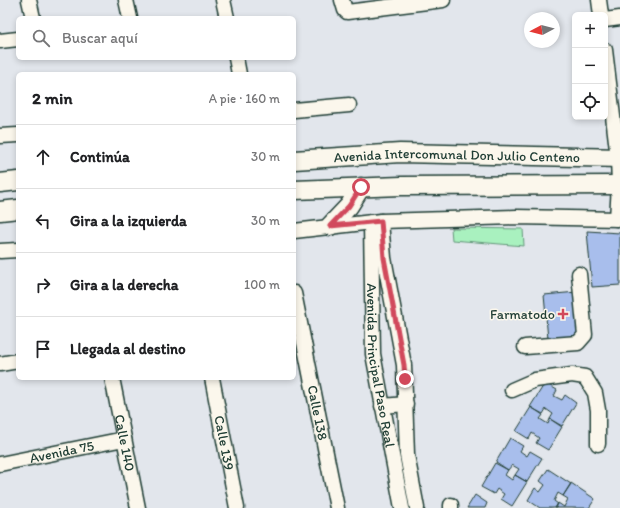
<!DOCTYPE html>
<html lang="es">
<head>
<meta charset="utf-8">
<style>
  body { margin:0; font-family:Itim,sans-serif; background:#f2f2f2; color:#202124 }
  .controls { position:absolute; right:12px; top:12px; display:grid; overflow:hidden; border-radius:6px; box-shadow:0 2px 6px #0003 }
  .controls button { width:36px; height:36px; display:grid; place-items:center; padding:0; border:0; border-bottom:1px solid #e0e0e0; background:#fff; color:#202124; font:20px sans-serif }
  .compass { position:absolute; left:524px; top:12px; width:36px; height:36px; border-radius:50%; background:#fff; box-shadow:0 2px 6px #0003; rotate:263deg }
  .stop { position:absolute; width:12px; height:12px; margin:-9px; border:3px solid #d1495b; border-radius:50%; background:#fff }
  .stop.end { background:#d1495b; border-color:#fff; box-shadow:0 1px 4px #0008 }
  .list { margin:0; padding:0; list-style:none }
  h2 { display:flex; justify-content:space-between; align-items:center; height:52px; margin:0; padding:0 16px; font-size:17px }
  h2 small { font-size:13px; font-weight:400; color:#757577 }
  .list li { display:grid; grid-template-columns:26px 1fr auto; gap:12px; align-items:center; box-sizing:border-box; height:64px; padding:0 16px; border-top:1px solid #e0e0e0 }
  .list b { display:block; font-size:15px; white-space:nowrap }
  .list em { font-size:13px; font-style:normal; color:#757577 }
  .icon { flex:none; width:22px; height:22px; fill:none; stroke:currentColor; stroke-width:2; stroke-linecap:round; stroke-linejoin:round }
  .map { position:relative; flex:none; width:620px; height:508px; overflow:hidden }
  .search { position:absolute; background:#fff; box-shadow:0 2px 6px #0003; left:16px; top:16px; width:280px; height:44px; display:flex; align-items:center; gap:10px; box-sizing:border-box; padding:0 14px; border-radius:6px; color:#757577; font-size:15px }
  .panel { position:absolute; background:#fff; box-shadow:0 2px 6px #0003; left:16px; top:72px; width:280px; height:308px; border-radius:6px }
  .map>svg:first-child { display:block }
</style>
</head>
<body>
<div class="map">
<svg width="620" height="508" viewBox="0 0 620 508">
  <rect width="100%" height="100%" fill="#e2e6ec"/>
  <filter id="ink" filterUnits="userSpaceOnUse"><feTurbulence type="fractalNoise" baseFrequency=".025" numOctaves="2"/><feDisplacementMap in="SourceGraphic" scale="8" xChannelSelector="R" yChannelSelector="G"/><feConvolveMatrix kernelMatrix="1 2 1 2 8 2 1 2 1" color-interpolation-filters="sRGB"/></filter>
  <g filter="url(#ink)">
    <path fill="#a9f1bf" stroke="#64977a" d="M451,228l72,1 1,17 -72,-6z"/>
    <path fill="#a8beec" stroke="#1f3d34" d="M587,231l33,2v52l-28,2z
      M577,292l1,44 -30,3 -4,-44z
      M545,383l12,7 -3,6 8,4 3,-5 11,8 -14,23 -12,-7 3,-5 -7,-5 -3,5 -13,-7z
      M531,407l12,8 -3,4 8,5 2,-5 12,8 -14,23 -12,-7 3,-5 -7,-5 -3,6 -13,-8z
      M510,438l13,8 -3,5 7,5 3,-5 12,7 -15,24 -12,-7 4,-6 -7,-4 -4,5 -12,-8z
      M495,463l13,7 -3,5 7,5 3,-5 12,7 -15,24 -11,-7 3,-5 -7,-5 -3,5 -13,-7z
      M548,469l23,15 -8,12 -5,-3 -4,8 4,3 -2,4h-16l-12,-8 7,-12 5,4 5,-7 -5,-4z
      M571,483l24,16 -6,9h-34l3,-5 6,4 4,-8 -5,-3z
      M475,495l12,8 -2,5h-18z"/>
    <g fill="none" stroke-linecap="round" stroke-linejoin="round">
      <g stroke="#1f3d34" stroke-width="17">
        <g id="minor">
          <path d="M29,0l4,18"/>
          <path d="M126,0l4,18"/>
          <path d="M223,0l4,18"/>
          <path d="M342,0l3,10 2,2 96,-12"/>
          <path d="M599,0l2,15"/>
          <path d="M605,20l15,-2"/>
          <path d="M0,41l18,-2"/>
          <path d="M605,50l13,108 1,27 -2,34"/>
          <path d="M236,58l3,16"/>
          <path d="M294,110l55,-5"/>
          <path d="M0,136l18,-1"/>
          <path d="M381,221l3,37 20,107 3,90 10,53"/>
          <path id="s1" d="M371,222l2,132 29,154"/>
          <path d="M294,231l87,-10 135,-4 104,2"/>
          <path d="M0,251l18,-1"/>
          <path id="s2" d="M294,293l43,215"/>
          <path d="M525,347l53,-4 7,-8 -6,-61"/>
          <path d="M0,364l18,-3"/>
          <path id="s3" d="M112,378l26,130"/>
          <path id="s4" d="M212,378l25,130"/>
          <path d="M512,390l23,-10 37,-5 13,2 10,16 3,17v34"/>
          <path d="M382,406l24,-2"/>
          <path id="s5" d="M0,464l124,-25"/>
          <path d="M451,505v3"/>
        </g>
      </g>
      <g stroke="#1f3d34" stroke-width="21">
        <g id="major">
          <path id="s6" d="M294,160l106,-7 220,5"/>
          <path d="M0,183l18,-2"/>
          <path d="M294,190l107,-4 219,-1"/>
          <path d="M0,211l18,-2"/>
          <path d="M330,226l19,-20 12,-19"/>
        </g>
      </g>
      <use href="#minor" stroke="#fbf7ec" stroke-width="14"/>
      <use href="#major" stroke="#fbf7ec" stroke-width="18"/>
    </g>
  </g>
  <g fill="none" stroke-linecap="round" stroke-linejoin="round" filter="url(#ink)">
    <path stroke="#d1495b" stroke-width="5" d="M361,187l-12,19 -19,20 51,-5 3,37 20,107 1,14"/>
  </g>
  <path fill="#d1495b" stroke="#fbf7ec" stroke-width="1.5" d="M561 308h4v4h4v4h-4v4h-4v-4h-4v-4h4z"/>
  <g text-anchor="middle" stroke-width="3" stroke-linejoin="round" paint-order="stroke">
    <g font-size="14" fill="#1f3d34" stroke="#fbf7ec">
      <text dy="5" stroke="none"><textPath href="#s6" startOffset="163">Avenida Intercomunal Don Julio Centeno</textPath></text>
      <text dy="5" stroke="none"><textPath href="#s1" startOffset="144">Avenida Principal Paso Real</textPath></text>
      <text dy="5" stroke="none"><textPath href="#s2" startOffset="122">Calle 138</textPath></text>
      <text dy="5" stroke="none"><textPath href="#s3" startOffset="66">Calle 140</textPath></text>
      <text dy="5" stroke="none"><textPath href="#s4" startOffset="66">Calle 139</textPath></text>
      <text dy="5" stroke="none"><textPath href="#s5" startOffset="63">Avenida 75</textPath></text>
    </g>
    <g font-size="14" fill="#1f3d34" stroke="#fbf7ec" text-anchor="end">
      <text x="555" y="319">Farmatodo</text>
    </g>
  </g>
</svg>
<div class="controls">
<button>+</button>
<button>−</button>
<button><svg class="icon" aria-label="locate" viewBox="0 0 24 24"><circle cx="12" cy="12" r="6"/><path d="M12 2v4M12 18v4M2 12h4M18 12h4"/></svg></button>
</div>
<svg class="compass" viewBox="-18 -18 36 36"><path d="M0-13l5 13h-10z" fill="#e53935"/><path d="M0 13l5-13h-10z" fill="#757577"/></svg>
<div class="stop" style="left:361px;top:187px"></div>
<div class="stop end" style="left:405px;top:379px"></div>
<div class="search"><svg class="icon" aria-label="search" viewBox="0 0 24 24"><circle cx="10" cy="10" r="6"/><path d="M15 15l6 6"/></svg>Buscar aquí</div>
<section class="panel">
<h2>2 min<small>A pie · 160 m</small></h2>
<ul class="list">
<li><svg class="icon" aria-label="ahead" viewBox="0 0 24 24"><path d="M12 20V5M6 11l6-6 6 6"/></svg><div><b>Continúa</b></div><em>30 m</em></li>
<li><svg class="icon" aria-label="left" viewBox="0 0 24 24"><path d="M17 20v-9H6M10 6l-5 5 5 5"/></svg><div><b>Gira a la izquierda</b></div><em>30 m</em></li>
<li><svg class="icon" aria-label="right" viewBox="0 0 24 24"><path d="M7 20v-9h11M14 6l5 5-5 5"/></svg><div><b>Gira a la derecha</b></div><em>100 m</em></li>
<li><svg class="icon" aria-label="arrive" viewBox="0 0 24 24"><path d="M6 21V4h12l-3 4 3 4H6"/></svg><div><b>Llegada al destino</b></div></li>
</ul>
</section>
</div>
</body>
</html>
